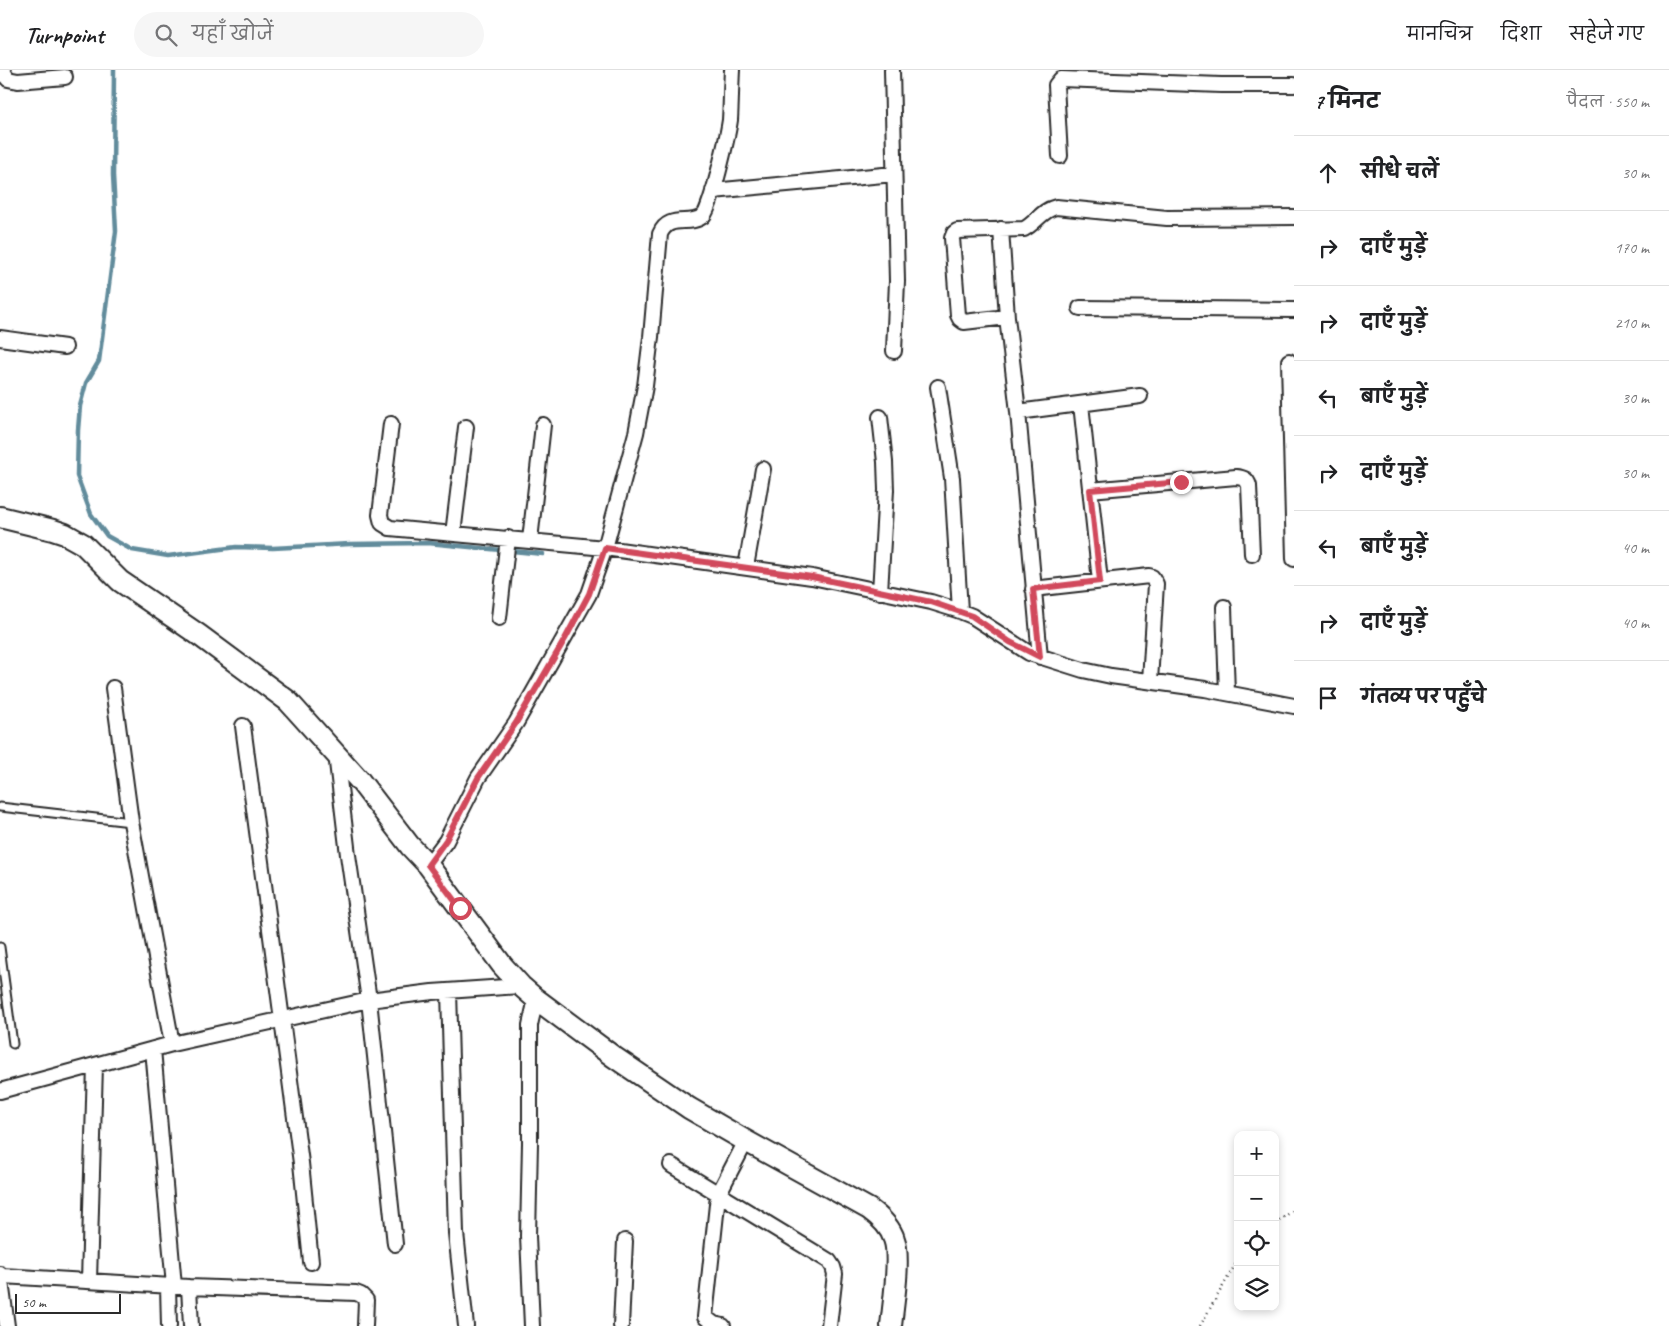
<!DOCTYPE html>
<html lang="hi">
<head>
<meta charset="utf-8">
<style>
  body { margin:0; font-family:Caveat,"Playpen Sans Deva",sans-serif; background:#f6f6f6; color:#202124 }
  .controls { position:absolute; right:15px; bottom:15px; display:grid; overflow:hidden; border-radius:10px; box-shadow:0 2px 8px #0003 }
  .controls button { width:45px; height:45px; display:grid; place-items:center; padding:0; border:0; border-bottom:1px solid #e0e0e0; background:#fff; color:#202124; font:25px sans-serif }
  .scale { position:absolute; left:15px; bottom:12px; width:106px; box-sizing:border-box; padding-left:5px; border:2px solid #2b2b2b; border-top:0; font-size:14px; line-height:18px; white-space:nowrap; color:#2b2b2b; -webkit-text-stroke:4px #fff; paint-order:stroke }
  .stop { position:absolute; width:15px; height:15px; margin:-11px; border:4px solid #d1495b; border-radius:50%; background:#fff }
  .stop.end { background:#d1495b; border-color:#fff; box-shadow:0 1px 5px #0008 }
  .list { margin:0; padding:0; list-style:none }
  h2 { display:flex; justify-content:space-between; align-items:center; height:65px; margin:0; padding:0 20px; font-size:21px }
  h2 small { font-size:16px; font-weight:400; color:#757577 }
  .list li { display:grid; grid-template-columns:32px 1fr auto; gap:15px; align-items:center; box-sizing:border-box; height:75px; padding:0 20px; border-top:1px solid #e0e0e0 }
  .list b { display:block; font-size:19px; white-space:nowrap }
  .list em { font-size:16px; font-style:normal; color:#757577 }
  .icon { flex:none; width:28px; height:28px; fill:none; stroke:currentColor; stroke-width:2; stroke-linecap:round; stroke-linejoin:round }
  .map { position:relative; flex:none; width:1294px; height:1256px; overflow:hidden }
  header { display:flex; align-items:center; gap:30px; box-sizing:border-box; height:70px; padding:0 25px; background:#fff; border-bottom:1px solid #e0e0e0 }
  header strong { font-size:24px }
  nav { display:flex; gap:28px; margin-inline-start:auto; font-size:18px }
  .search { width:350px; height:45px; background:#f6f6f6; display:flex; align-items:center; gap:12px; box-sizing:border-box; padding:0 18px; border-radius:28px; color:#757577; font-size:19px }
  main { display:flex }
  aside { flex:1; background:#fff }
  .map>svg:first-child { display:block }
</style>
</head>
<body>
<header>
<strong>Turnpoint</strong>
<div class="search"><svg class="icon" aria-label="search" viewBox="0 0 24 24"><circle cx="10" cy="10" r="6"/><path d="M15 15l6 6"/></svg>यहाँ खोजें</div>
<nav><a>मानचित्र</a><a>दिशा</a><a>सहेजे गए</a></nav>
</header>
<main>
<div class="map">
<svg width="1294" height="1256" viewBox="0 0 1294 1256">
  <rect width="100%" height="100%" fill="#fff"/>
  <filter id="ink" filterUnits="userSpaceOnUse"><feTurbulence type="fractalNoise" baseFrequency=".02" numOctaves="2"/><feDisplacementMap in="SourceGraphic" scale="10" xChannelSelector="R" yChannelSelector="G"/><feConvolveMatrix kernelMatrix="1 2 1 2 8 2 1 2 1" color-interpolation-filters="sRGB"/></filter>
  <g filter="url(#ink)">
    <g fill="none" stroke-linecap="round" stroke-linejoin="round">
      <path stroke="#628c9c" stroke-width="4.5" d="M114,0l-1,105 3,56 -17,130 -13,22 -6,23 -2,24 -1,46 14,38 16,22 25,14 36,6 68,-9 37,1 77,-4 78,-1 115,11"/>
      <g stroke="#2b2b2b" stroke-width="11">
        <path id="lane" d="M0,737l131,15
          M0,877l13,97"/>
      </g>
      <g stroke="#2b2b2b" stroke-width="18">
        <path id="street" d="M2,0l6,9 10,2 47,-4
          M892,0l5,211 -3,70
          M1060,86l-4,-71 5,-6 160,6h73
          M713,121l181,-17
          M1001,159l6,88 11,95 22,245
          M1080,238l214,2
          M1007,247l-43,5 -4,-3 -2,-4 -6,-77 2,-5 3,-2 67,-2c12,-6 18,-19 32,-22l111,11 127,-1
          M0,268l65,9
          M1289,291l5,198
          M938,317l14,91 8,133
          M1081,334l19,177
          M1018,342l122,-16
          M880,347l5,45 1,28 -6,102
          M391,354l-11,91 2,8 8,5 215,20 207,29 119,25 26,8 15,6 57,37 54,17 28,6 94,13 89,17
          M1090,420l146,-13c8,1 11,2 13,9l3,68
          M453,464l13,-107
          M530,470l13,-115
          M746,497l17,-98
          M1033,519l116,-13 3,1 4,7 -6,97
          M1224,537l3,86
          M499,548l9,-80
          M113,618l18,134 41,222
          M243,656l58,437 10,99
          M336,684l12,101 21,145 26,244
          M428,795l18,-24 32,-63 38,-55 73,-129 16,-46 31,-115 9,-47 6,-49 9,-103c9,-21 29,-7 43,-18 8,-6 25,-82 27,-96 1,-16 1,-33 2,-50
          M449,921l7,242 10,93
          M153,979l21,237
          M0,1021l172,-47 197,-44 63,-8 89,-6
          M671,1095l158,96 4,6 2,7 -6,52
          M0,1204l7,52
          M2,1206l187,11 167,6 5,2 5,5 -1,26
          M89,1211l6,-216
          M168,1216l1,40
          M189,1217l2,39
          M532,1256l-4,-90 2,-93v-118l6,-26
          M621,1256l4,-85
          M723,1256l-9,-2 -9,-7 13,-122 28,-54"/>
      </g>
      <g stroke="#2b2b2b" stroke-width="24">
        <path id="secondary" d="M0,447l53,13 12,4 18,10 37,37 79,54 89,66 72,80 50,65 18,19 74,100 19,21 15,13 78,58 75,51 57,33 123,68c11,8 21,17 25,30 7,18 -1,67 -3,87"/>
      </g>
      <path stroke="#2b2b2b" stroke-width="2.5" stroke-dasharray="1 4" stroke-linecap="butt" d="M1275,1153l19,-13
        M1200,1256l38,-66"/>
      <use href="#lane" stroke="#fff" stroke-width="7"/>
      <use href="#street" stroke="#fff" stroke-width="14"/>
      <use href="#secondary" stroke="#fff" stroke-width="20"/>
    </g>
  </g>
  <g fill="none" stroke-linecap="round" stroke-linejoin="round" filter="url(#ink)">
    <path stroke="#d1495b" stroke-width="6" d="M460,838l-32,-43 18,-25 32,-62 38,-55 49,-84 24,-45 16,-46 207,29 119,25 41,14 38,26 30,15 -7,-68 67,-8 -10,-91 91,-8"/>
  </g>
</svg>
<div class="controls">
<button>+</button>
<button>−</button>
<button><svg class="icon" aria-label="locate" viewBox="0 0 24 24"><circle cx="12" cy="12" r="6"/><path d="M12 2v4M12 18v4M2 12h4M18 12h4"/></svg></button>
<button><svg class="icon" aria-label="layers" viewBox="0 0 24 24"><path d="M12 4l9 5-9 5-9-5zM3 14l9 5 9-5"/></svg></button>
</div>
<div class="scale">50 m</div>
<div class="stop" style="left:460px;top:838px"></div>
<div class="stop end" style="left:1181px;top:412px"></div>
</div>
<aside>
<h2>7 मिनट<small>पैदल · 550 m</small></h2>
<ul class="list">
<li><svg class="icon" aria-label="ahead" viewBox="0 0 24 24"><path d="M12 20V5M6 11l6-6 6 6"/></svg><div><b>सीधे चलें</b></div><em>30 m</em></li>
<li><svg class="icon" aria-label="right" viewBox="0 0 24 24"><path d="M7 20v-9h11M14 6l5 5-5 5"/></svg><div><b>दाएँ मुड़ें</b></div><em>170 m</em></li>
<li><svg class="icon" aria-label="right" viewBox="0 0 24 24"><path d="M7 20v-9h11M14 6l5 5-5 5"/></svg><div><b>दाएँ मुड़ें</b></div><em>210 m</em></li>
<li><svg class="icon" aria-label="left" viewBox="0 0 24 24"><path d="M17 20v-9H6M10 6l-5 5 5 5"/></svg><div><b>बाएँ मुड़ें</b></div><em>30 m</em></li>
<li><svg class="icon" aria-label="right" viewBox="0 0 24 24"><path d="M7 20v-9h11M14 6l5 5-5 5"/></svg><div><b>दाएँ मुड़ें</b></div><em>30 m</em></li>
<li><svg class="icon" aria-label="left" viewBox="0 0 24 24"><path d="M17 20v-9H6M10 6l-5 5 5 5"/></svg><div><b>बाएँ मुड़ें</b></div><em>40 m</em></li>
<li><svg class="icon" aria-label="right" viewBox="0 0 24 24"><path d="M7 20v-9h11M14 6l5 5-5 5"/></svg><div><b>दाएँ मुड़ें</b></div><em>40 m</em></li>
<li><svg class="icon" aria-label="arrive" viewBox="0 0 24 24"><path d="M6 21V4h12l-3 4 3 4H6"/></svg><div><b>गंतव्य पर पहुँचे</b></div></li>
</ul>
</aside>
</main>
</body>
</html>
